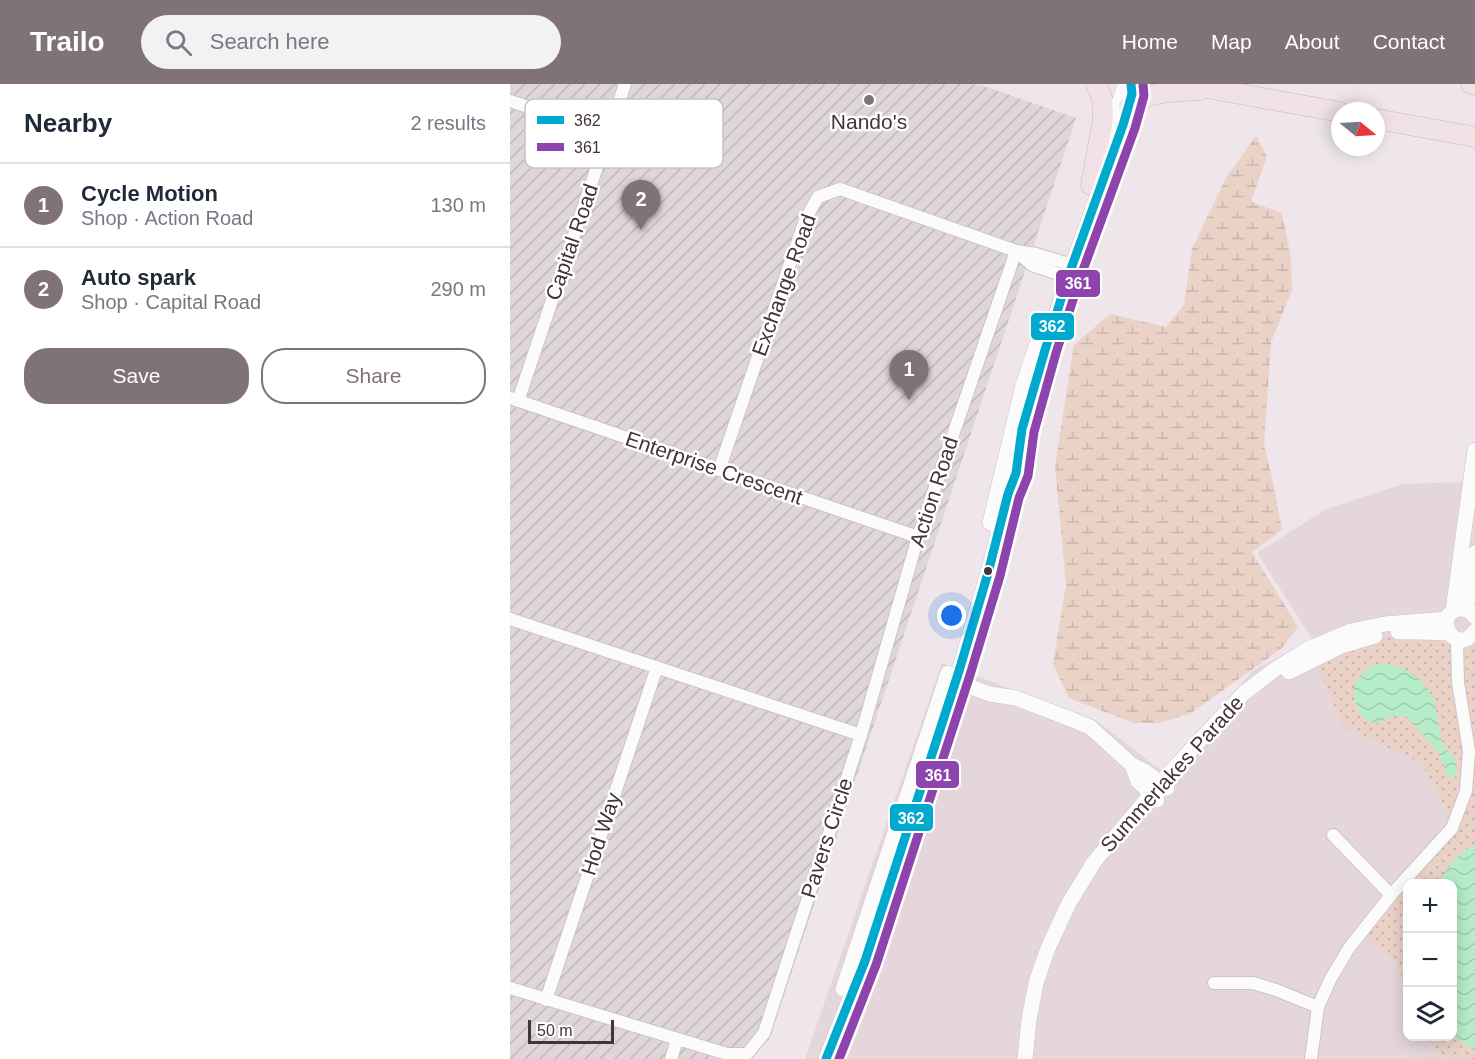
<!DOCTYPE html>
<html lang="en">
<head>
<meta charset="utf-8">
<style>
  body { margin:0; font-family:Arial,sans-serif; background:#f2f2f3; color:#1f2937 }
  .controls { position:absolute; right:18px; bottom:18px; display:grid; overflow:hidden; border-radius:12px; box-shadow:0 3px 15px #0003 }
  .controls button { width:54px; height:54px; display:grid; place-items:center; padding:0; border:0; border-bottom:2px solid #e0e1e3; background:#fff; color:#1f2937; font:30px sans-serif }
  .compass { position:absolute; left:821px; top:18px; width:54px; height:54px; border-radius:50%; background:#fff; box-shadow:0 3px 15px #0003; rotate:108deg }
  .scale { position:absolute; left:18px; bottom:15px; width:86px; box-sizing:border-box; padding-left:6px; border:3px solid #43333b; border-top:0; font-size:16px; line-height:21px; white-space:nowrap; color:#43333b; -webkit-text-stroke:4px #fff; paint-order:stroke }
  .you { position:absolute; left:442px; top:532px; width:21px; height:21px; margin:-15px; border:4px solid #fff; border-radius:50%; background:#1a73e8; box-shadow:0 0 0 9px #1a73e833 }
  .badge { display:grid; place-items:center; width:39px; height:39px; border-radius:50%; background:#7f7278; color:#fff; font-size:20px; font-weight:700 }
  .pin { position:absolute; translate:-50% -50px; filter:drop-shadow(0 2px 3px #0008) }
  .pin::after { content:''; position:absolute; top:32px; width:21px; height:18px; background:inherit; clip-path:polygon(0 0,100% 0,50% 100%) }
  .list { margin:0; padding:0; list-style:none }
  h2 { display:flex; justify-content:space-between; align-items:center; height:78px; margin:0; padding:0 24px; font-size:26px }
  h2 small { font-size:20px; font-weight:400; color:#747a83 }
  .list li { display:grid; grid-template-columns:39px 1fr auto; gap:18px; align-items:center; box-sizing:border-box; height:84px; padding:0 24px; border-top:2px solid #e0e1e3 }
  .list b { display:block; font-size:22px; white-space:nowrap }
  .list p { margin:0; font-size:20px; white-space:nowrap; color:#747a83 }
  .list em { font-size:20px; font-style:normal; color:#747a83 }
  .actions { display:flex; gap:12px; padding:18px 24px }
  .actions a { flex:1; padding:14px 0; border:2px solid #7f7278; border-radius:24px; text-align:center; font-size:21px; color:#7f7278 }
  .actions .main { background:#7f7278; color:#fff }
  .icon { flex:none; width:33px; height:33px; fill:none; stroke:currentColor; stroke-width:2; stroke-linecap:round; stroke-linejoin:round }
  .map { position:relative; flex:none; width:965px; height:975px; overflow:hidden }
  header { display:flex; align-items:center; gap:36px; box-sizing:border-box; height:84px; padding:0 30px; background:#7f7278; color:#fff }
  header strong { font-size:28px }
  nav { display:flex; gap:33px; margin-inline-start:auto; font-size:21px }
  .search { width:420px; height:54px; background:#f2f2f3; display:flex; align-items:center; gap:15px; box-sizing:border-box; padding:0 21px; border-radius:33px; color:#747a83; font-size:22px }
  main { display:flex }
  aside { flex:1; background:#fff }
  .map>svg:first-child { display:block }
</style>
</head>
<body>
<header>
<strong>Trailo</strong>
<div class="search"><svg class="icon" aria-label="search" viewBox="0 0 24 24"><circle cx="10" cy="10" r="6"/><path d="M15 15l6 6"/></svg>Search here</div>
<nav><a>Home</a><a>Map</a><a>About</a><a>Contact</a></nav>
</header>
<main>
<aside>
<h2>Nearby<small>2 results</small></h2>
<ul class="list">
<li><span class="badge">1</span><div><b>Cycle Motion</b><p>Shop · Action Road</p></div><em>130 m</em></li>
<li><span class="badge">2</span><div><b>Auto spark</b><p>Shop · Capital Road</p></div><em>290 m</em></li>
</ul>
<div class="actions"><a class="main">Save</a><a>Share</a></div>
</aside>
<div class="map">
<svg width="965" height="975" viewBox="0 0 965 975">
  <defs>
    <pattern id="industrial-furrows" width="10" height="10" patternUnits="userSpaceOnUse" patternTransform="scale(1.5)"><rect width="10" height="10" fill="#dfd6db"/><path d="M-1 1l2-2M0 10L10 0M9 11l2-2" fill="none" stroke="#c1b8bd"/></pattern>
    <pattern id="grass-dots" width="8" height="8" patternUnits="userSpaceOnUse" patternTransform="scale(1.5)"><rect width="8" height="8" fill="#ead2c7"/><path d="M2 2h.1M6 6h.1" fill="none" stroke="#cab5ac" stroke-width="1.8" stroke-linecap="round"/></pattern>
    <pattern id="wetland-marsh" width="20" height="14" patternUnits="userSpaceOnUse" patternTransform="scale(1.5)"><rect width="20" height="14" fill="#ead2c7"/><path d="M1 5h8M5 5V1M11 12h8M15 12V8" fill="none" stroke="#cab5ac"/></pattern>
    <pattern id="water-waves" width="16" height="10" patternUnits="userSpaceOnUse" patternTransform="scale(1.5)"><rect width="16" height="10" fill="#b6edc8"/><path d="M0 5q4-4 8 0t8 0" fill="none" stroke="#9eccad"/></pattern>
  </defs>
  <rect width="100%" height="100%" fill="#eee6ea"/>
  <path fill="#e5d6dc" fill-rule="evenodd" d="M954,398l11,2v575h-670l137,-396 155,58 70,54 85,-104 61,-31 -56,-87 69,-44 77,-25zM898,800h44v152h-44z"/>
  <path fill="url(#industrial-furrows)" d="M0,0h462l12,2 92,32 -307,922 -30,19h-229z"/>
  <path fill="url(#grass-dots)" d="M899,549h66v210c-15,10 -29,24 -35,40l-32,1 -1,109 -11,-33 -36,-27 92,-105 -9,-25 -22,-40 -77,-36 -30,-67 46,-17z
    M943,947l7,9 15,12v7c-26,0 -35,0 -47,-22l24,-1z"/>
  <path fill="url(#wetland-marsh)" d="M746,52l11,20 -16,46 31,11 9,45 1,32 -21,52 -7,103 8,32 10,53 -30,22 46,75 -16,21 -91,65 -31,10h-27l-64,-25 -16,-34 13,-79 -11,-119 19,-121 36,-31 56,13 18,-22 8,-56 34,-71z"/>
  <path fill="url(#water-waves)" d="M870,579c23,1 50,18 55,42 3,12 3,24 7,36 4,16 20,10 13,36l-3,1 -5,-4 -9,-22 -31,-35c-18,-5 -25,10 -37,5 -5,-2 -7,-6 -10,-10 -14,-22 -3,-41 20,-49z
    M965,759v209l-15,-12 -7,-9 -1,-147 -12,-1c6,-16 20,-30 35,-40z"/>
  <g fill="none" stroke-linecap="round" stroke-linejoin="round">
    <g stroke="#ccc3c8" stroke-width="14">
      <path id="minor" d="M0,17l99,33
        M507,168l15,13 36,12
        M0,314l408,139
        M8,317l107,-317
        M209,386l86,-250 13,-23 22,-8 176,62 20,3 37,11
        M0,535l351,116
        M823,751l58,60
        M704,899h39l23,7 42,17
        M0,904l217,66h20l17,-21 97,-298 57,-198 98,-286
        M36,916l111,-333
        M161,975l6,-19
        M801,975l7,-52 12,-27 19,-32 42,-53 61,-67 14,-37 3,-40 -11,-69 -1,-43"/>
    </g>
    <g stroke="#ccc3c8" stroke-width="16">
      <path id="tertiary" d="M596,57l18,-53
        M480,439l33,-138 17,-50
        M956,526l9,-57
        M943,527l22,-161
        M965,533c-4,-5 -9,-9 -16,-8 -28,5 -3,50 16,22
        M888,548c17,-1 34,1 51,1
        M779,588l52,-26 34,-10
        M436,594l44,16 26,4 57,22 17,7 42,38 14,7 21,16
        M622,681l6,16 19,19
        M333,905l105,-316
        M316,975l39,-98 94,-290 29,-98 20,-79 8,-21 2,-21 4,-23 23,-79 23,-73 55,-152 9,-31 -1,-10
        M515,975l4,-39 7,-37 12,-35 21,-45 25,-41 67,-80 83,-89 30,-23 32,-20 45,-19 34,-7 62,-5"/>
    </g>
    <g stroke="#d0b4bf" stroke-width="21">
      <path id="primary" d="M675,0l155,28
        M961,0l4,1
        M619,22c19,-15 48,-15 72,-16
        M866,35l99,18
        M581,101l12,-66 -1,-21 -6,-14"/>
    </g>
    <use href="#minor" stroke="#fcfbfc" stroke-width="12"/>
    <use href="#tertiary" stroke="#fcfbfc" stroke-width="15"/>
    <use href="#primary" stroke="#f1e2e7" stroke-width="20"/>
    <g stroke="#fff" stroke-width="14">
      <path id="bus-1" d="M316,975l39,-98 94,-290 29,-98 20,-79 8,-21 6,-44 23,-79 23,-73 55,-152 9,-31 -1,-10"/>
    </g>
    <g stroke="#fff" stroke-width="14">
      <path id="bus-2" d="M329,975l37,-94 94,-290 30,-99 19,-78 9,-22 6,-44 22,-79 23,-72 56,-153 9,-32 -1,-12"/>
    </g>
    <use href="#bus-1" stroke="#00a9ce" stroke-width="9"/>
    <use href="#bus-2" stroke="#8e44ad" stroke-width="9"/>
  </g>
  <circle fill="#7f7278" stroke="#fff" stroke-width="2" cx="359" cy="16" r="6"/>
  <circle fill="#43333b" stroke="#fff" stroke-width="2" cx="478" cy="487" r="5"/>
  <g text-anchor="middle" stroke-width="5" stroke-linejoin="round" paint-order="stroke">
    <g font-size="21" fill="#43333b" stroke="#fff">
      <text x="359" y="45">Nando's</text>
    </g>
    <g font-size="21" fill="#43333b" stroke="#fff">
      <text transform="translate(62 158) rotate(-71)" y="7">Capital Road</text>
      <text transform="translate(274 201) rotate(-70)" y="7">Exchange Road</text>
      <text transform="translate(204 384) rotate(19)" y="7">Enterprise Crescent</text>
      <text transform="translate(424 408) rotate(-72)" y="7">Action Road</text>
      <text transform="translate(662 690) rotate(-48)" y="7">Summerlakes Parade</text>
      <text transform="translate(91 750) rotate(-72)" y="7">Hod Way</text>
      <text transform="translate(317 754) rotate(-72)" y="7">Pavers Circle</text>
    </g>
  </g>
  <rect x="15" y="15" width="198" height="69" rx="9" fill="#fff" stroke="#c7c2c4" stroke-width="1.5"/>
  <rect x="27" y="32" width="27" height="8" fill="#00a9ce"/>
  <rect x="27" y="59" width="27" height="8" fill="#8e44ad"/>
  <g font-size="16" fill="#43333b">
    <text x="64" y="42">362</text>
    <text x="64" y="69">361</text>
  </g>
  <g stroke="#fff" stroke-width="2">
    <rect x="545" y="185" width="46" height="29" rx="6" fill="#8e44ad"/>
    <rect x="520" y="228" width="45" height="29" rx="6" fill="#00a9ce"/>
    <rect x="405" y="676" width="45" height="29" rx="6" fill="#8e44ad"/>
    <rect x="379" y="719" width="45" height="29" rx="6" fill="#00a9ce"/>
  </g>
  <g font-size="16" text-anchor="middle" font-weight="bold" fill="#fff">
    <text x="568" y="205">361</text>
    <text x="542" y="248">362</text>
    <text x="428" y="697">361</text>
    <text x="401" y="740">362</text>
  </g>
</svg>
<div class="controls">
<button>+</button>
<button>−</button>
<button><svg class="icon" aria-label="layers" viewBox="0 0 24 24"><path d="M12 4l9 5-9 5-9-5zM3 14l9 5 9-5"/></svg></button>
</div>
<svg class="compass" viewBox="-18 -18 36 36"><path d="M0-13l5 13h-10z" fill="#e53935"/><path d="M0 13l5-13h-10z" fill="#747a83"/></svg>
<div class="scale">50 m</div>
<div class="you"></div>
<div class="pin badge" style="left:399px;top:316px">1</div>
<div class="pin badge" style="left:131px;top:146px">2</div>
</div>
</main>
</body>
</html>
